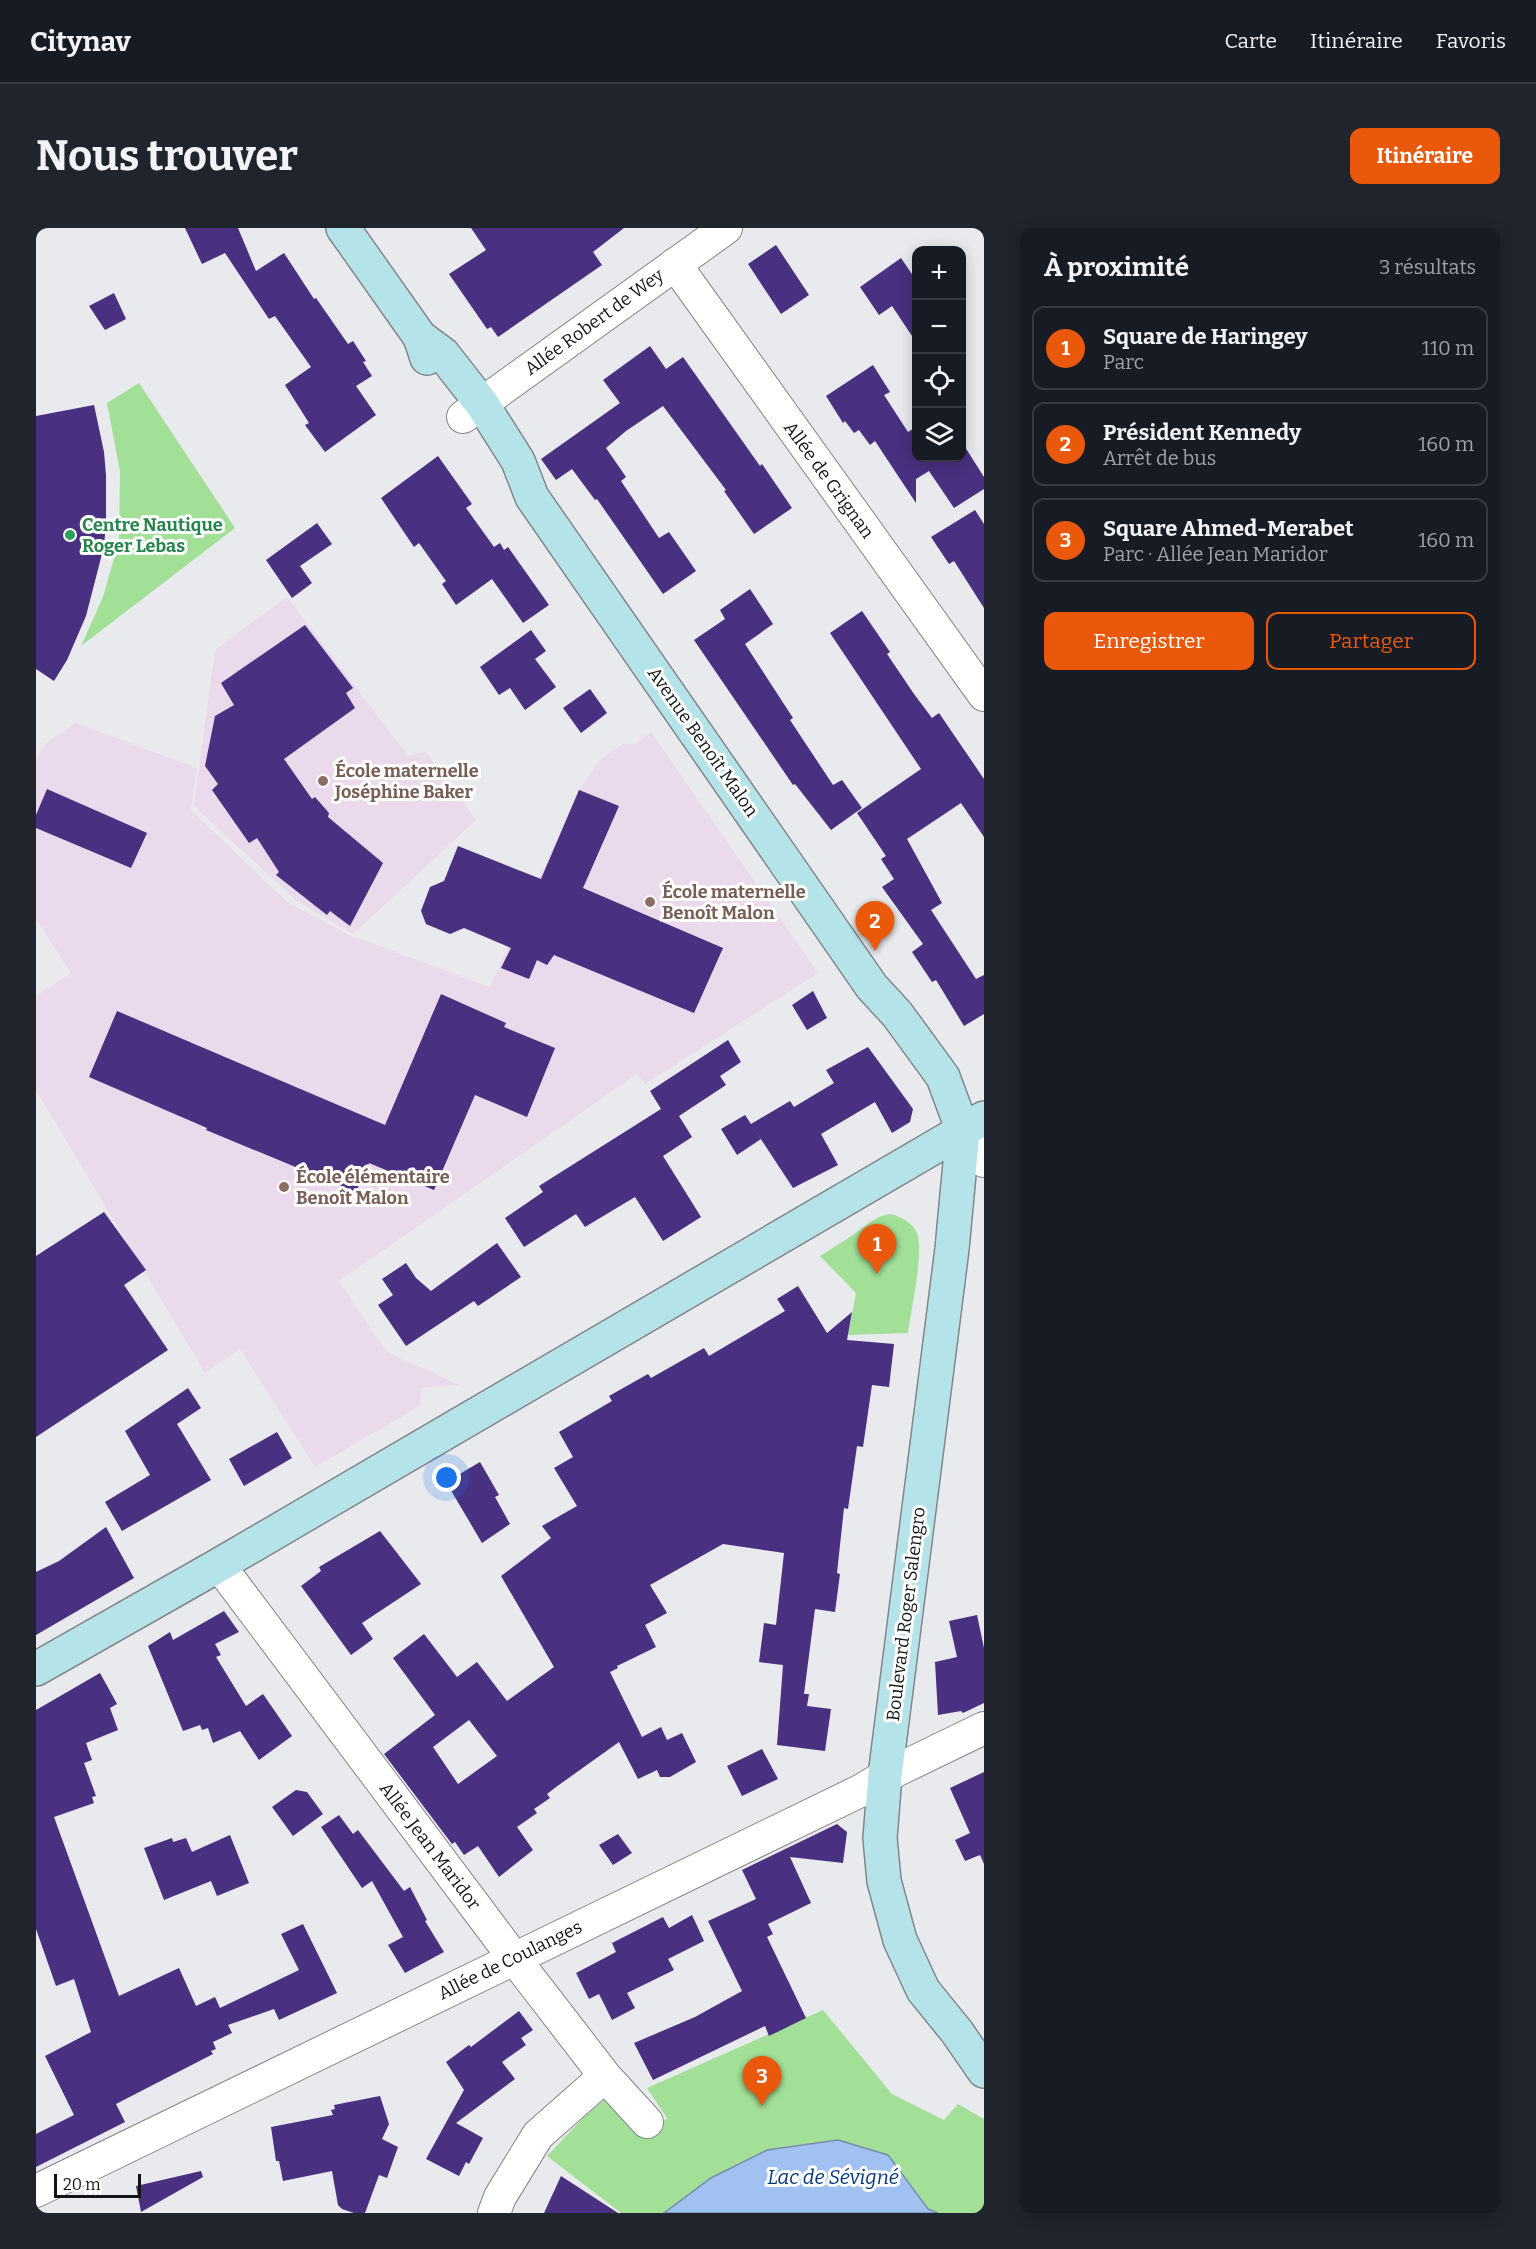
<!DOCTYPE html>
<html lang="fr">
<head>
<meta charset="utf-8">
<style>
  body { margin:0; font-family:Bitter,serif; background:#20242c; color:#f1f3f6 }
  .controls { position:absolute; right:18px; top:18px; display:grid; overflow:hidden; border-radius:12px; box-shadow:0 3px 15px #0003 }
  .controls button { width:54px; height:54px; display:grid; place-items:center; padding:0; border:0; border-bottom:2px solid #363941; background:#171b24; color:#f1f3f6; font:30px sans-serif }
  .scale { position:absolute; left:18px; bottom:15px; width:87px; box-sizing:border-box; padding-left:6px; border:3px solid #131415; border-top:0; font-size:16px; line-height:21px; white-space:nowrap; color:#131415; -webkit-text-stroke:4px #fff; paint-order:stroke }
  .you { position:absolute; left:411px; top:1250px; width:21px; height:21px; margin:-15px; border:4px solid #fff; border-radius:50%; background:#1a73e8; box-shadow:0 0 0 9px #1a73e833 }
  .badge { display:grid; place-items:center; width:39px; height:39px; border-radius:50%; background:#ea580c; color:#fff; font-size:20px; font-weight:700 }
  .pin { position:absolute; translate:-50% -50px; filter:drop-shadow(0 2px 3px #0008) }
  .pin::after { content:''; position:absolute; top:32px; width:21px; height:18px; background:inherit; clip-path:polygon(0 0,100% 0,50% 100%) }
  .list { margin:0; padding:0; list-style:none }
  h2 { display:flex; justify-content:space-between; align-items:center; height:78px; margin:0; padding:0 24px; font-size:26px }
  h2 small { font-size:20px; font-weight:400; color:#9ea1a6 }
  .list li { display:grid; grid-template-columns:39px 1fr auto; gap:18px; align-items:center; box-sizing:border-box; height:84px; margin:0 12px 12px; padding:0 12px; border:2px solid #363941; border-radius:12px }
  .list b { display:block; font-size:22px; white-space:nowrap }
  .list p { margin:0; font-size:20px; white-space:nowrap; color:#9ea1a6 }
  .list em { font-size:20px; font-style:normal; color:#9ea1a6 }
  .actions { display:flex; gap:12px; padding:18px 24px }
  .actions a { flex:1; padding:14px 0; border:2px solid #ea580c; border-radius:12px; text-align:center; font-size:21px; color:#ea580c }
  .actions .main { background:#ea580c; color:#fff }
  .icon { flex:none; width:33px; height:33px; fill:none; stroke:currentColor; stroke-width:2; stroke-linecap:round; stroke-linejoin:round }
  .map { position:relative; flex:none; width:948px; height:1985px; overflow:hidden; border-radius:12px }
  header { display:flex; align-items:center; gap:36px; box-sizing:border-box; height:84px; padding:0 30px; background:#171b24; border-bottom:2px solid #363941 }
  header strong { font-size:28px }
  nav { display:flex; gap:33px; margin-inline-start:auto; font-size:21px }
  .intro { display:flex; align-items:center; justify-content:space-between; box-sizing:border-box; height:144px; padding:0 36px }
  h1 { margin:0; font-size:42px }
  .button { padding:15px 27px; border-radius:12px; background:#ea580c; color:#fff; font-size:21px; font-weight:700 }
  main { display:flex; gap:36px; padding:0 36px }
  aside { flex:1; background:#171b24; border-radius:12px; box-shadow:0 3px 15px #0003 }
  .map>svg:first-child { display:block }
</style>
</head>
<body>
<header>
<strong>Citynav</strong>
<nav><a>Carte</a><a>Itinéraire</a><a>Favoris</a></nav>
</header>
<div class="intro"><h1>Nous trouver</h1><a class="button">Itinéraire</a></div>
<main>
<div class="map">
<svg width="948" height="1985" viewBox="0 0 948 1985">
  <rect width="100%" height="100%" fill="#e9eaee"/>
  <path fill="#eadaec" d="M251,369l121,159 17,-5 51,69 -123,114 -56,-33 -103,-95 21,-156z
    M40,495l121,45 -6,42 96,92 62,33 141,52 89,-197 22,-31 22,-15h12l16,-12 167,241 -173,111 -8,-10 -298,207 47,70 73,34 -38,3 -1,18 -105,61 -75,-118 -35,24 -169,-283v-94l35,-23 -35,-54v-161l9,-14z"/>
  <path fill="#a2e098" d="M103,155l96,145 -154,118 22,-49 16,-56 1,-70 -13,-68z
    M855,986c10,3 22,9 26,19 7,20 -6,77 -9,100l-60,2 8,-42 -36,-37c11,-7 22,-14 33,-21 13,-9 21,-19 38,-21z
    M787,1782l69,84 52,26 14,-16 26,15v94h-46l-10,-3 -40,-55 -223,58h-44l-74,-57 37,-39 20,-17 14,3 26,34 23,-19 -20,-30z"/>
  <path fill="#a1c1f1" stroke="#768daf" stroke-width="1.5" d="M802,1912l50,15 40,54 10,4h-274l47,-35 56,-28z"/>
  <path fill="#493080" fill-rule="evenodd" d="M149,0h53l18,43 28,-18 30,46 2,-1 32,46 5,-3 13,20 -3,1 9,14 -16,10 20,29 -51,37 -20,-27 4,-2 -24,-38 26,-18 -36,-51 -6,3 -44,-66 -23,11z
    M435,0h153l-31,24 9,13 -104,72 -7,-10 -4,2 -38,-55 37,-24z
    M740,17l33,50 -28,19 -33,-50z
    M865,30l15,22v62l-24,-36 -13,9 -19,-28z
    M78,65l12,26 -21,11 -16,-24z
    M614,118l16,23 17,-12 77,109 2,-2 30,44 -38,26 -30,-43 2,-1 -63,-84 -37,25 -20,17 20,29 -5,4 38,57 10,-6 27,39 -33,23 -66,-95 -2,1 -23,-31 -16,11 -15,-21 79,-56 -17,-23z
    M837,137l17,27 -6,3 24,37 8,-5v31h46v-8l3,-3 19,30v12l-30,19 -25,-37 -13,8v24l-41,-62 -5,4 -11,-15 -5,3 -9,-12 -2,2 -17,-27z
    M58,177l10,47 2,23v48l-2,23 -18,70 -19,44 -13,21 -18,-12v-253z
    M402,228l34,48 -6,4 28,39 6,-4 4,7 4,-3 41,58 -26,18 -31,-44 -36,26 -14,-21 4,-3 -27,-38 -5,4 -33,-49z
    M939,282l9,14v84l-30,-47 -5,3 -18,-27z
    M281,295l15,21 -32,22 12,17 -20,15 -26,-38z
    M714,361l23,35 -28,20 48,74 -3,2 43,65 9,-5 20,28 -31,22 -36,-46 -2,1 -99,-145 31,-21 -5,-9z
    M826,383l28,41 -3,2 27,40 18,24 7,-5 45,66v58l-23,-34 -54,36 35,64 -11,7 45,69 8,-4v39l-20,12 -28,-46 -4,2 -20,-30 11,-8 -41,-57 12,-8 -13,-20 5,-3 -29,-43 64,-44 -91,-136z
    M269,397l48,63 -7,5 9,15 -71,51 28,40 3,-2 14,16 -1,4 55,46 -33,63 -20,-15 -3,4 -51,-40 3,-3 -22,-34 -8,5 -37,-53 6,-6 -13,-18 10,-50 19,-11 -13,-22z
    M495,402l15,21 -11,8 21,28 -31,23 -15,-22 -11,7 -19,-28z
    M554,461l17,24 -26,20 -18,-25z
    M11,561l100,44 -16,35 -95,-40v-13z
    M543,562l40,16 -36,82 140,60 -29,65 -140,-58 -7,10 -10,-5 -8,19 -28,-11 10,-20 -47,-20 -14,6 -24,-10 -5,-13 9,-24 14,-6 14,-35 83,33z
    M777,763l14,27 -20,12 -15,-25z
    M405,766l65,29 -2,4 51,21 -28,69 -52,-22 -41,95 -65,-27 -13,29 -150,-62 1,-2 -118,-51 28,-66 268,114z
    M692,812l13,22 -21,14 6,9 -47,31 13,21 -29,19 38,61 -38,24 -28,-44 -50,30 -9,-13 -52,33 -19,-29 38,-26 -4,-6 122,-77 -11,-18z
    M832,819l45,62 -3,13 -18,11 -17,-31 -54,32 17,31 -45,23 -42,-64 39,-23 4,6 40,-24 -8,-13z
    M709,887l16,24 -24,16 -16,-26z
    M68,984l42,58 -22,15 44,65 -132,87v-181z
    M461,1015l24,34 -43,29 -4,-5 -68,45 -28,-41 15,-10 -11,-16 24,-16 10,15 15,13z
    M762,1058l29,47 25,-21 -5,28 47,4 -5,43 -17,-2 -9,62 -6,-1 -9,63 -4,-1 -7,65 3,1 -5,38 -20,-3 -11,85h5l-2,12 24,3 -6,42 -48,-6 6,-80 -24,-3 5,-39 12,2 8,-72 -61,-9 -73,41 17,28 -22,12 11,22 -39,19 1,2 -8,4 32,65 19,-10 6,13 15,-7 14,29 -26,15h-10l-3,-7 -19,9 -19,-37 -63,45 -9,7 3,4 -16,11 3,4 -20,14 16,23 -34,27 -21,-31 -14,9 -9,-13 -3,2 -68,-90 51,-39 -42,-57 31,-24 33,43 20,-15 30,39 47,-34 -53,-91 50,-38 -9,-12 35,-20 -23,-38 19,-11 -14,-25 53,-31 -3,-5 39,-22 3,4 53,-30 5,8 76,-45 -8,-12zM433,1492l28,36 -39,28 -25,-37z
    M152,1160l13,20 -24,16 34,56 -89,51 -17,-29 45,-27 -25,-44z
    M241,1204l15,26 -48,28 -15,-27z
    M444,1234l19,33 -4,2 15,27 -28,19 -36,-61z
    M70,1299l28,51 -98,57v-63l23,-11z
    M344,1303l41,53 -59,39 11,16 -22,16 -50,-69 20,-15 -2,-4z
    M188,1383l15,21 -24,12 6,11 -5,2 30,49 17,-12 29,42 -33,24 -19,-29 -27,12 -5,-15 -6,2 -2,-5 -17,6 -35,-85 22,-14 3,8z
    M941,1387l7,33v55l-21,10 -2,-2 -23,4 -3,-53 22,-5 -8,-36z
    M64,1445l17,31 -7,4 8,22 -32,13 6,17 -8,3 12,33 -4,1 2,6 -40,14 65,179 60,-28 17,38 19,-9 5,11 79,-38 -18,-36 22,-10 34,69 -58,27 -5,-11 -46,16 4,8 -19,9 3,7 -5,2 2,3 -97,50 9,18 -89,45v-33l38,-19 -29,-59 46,-24 -17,-53 -18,7 -20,-57v-219z
    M726,1521l16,30 -36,17 -15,-30z
    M948,1544v92l-4,-9 -15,6 -10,-21 15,-7 -20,-45z
    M260,1562l11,2 16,22 -30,22 -21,-29z
    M303,1587l14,19 5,-4 46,61 6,-4 17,33 -2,1 19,31 -39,21 -17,-28 15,-8 -31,-56 -10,7 -41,-61z
    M801,1596l10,8 -4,31 -53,-6 21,46 -43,21 5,10 -6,3 39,81 -37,18 -4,-10 -112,54 -19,-37 61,-26 47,-26 -34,-70 48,-22 -14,-29z
    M582,1606l14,19 -19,12 -14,-20z
    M194,1607l19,48 -32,13 -6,-15 -47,19 -20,-52 28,-10 1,4 13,-4 6,14z
    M656,1687l12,26 -36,18 6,11 -47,23 8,15 -23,12 -13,-26 -10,5 -13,-26 40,-21 -4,-9 51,-26 6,11z
    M483,1783l14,19 -12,8 5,7 -24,17 13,17 -59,44 27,15 -14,26 -3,-2 -7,14 -33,-17 38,-69 -18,-28 23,-17 2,2z
    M344,1868l9,28 -7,15 16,8 -11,31 -8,-3 -14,38h-11l-12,-4 -4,-4 -6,-34 -49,10 -4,-20h-3l-5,-34 62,-12 -2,-5 4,-1 -1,-4z
    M165,1943l2,6 -62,35 -5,-26z
    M525,1948l57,37h-74z"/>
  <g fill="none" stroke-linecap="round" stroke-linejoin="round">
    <g stroke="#85868a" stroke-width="34">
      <path id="minor" d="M639,36l309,431
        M427,189l263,-189
        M927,903l21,30
        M183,1337l295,393 91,118 42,46
        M0,1963l826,-401 23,-14 99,-48
        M458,1985l6,-16 38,-62 67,-59"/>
    </g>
    <g stroke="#85868a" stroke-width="36">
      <path id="secondary" d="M307,0l77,109 7,21
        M384,109l23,17 39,50 36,57 14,36 340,490 25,27 46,63 20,54 -11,118 -67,527 -5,62 4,43 16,59 23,50 34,42 27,39
        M0,1441l183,-104 765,-447"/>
    </g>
    <use href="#minor" stroke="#fff" stroke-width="32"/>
    <use href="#secondary" stroke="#b5e3ea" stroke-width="33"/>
  </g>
  <circle fill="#2e9e5b" stroke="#fff" stroke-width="2" cx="34" cy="307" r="6"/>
  <g fill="#8d6e63" stroke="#fff" stroke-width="2">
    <circle cx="287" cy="553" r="6"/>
    <circle cx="614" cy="674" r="6"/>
    <circle cx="248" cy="959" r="6"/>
  </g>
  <g text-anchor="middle" stroke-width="6" stroke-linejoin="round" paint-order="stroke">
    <g font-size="18" fill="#131415" stroke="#fff">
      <text transform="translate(558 94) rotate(-36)" y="6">Allée Robert de Wey</text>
      <text transform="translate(793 252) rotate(54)" y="6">Allée de Grignan</text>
      <text transform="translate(667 514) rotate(55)" y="6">Avenue Benoît Malon</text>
      <text transform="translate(870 1386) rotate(-83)" y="6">Boulevard Roger Salengro</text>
      <text transform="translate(394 1618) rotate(53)" y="6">Allée Jean Maridor</text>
      <text transform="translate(474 1732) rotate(-26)" y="6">Allée de Coulanges</text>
    </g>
    <g font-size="18" font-weight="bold" fill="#27864d" stroke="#fff" text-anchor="start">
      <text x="46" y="303">Centre Nautique<tspan x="46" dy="21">Roger Lebas</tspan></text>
    </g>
    <g font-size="18" font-weight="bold" fill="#785e54" stroke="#fff" text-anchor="start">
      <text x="299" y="549">École maternelle<tspan x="299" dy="21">Joséphine Baker</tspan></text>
      <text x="626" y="670">École maternelle<tspan x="626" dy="21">Benoît Malon</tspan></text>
      <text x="260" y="955">École élémentaire<tspan x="260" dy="21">Benoît Malon</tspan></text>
    </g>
    <g font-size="20" font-style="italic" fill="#06387d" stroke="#fff">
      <text x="797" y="1956">Lac de Sévigné</text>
    </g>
  </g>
</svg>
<div class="controls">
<button>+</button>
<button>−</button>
<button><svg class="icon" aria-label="locate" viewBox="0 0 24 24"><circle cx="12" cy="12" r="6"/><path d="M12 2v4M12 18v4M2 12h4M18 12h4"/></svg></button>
<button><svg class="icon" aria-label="layers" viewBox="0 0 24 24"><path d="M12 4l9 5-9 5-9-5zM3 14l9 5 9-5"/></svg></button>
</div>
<div class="scale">20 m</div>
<div class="you"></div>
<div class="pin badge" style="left:841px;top:1046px">1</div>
<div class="pin badge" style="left:839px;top:723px">2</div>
<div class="pin badge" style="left:726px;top:1878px">3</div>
</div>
<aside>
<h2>À proximité<small>3 résultats</small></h2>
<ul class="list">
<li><span class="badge">1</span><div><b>Square de Haringey</b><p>Parc</p></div><em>110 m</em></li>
<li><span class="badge">2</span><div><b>Président Kennedy</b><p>Arrêt de bus</p></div><em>160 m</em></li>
<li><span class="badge">3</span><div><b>Square Ahmed-Merabet</b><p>Parc · Allée Jean Maridor</p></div><em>160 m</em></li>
</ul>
<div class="actions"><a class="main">Enregistrer</a><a>Partager</a></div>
</aside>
</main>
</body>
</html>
